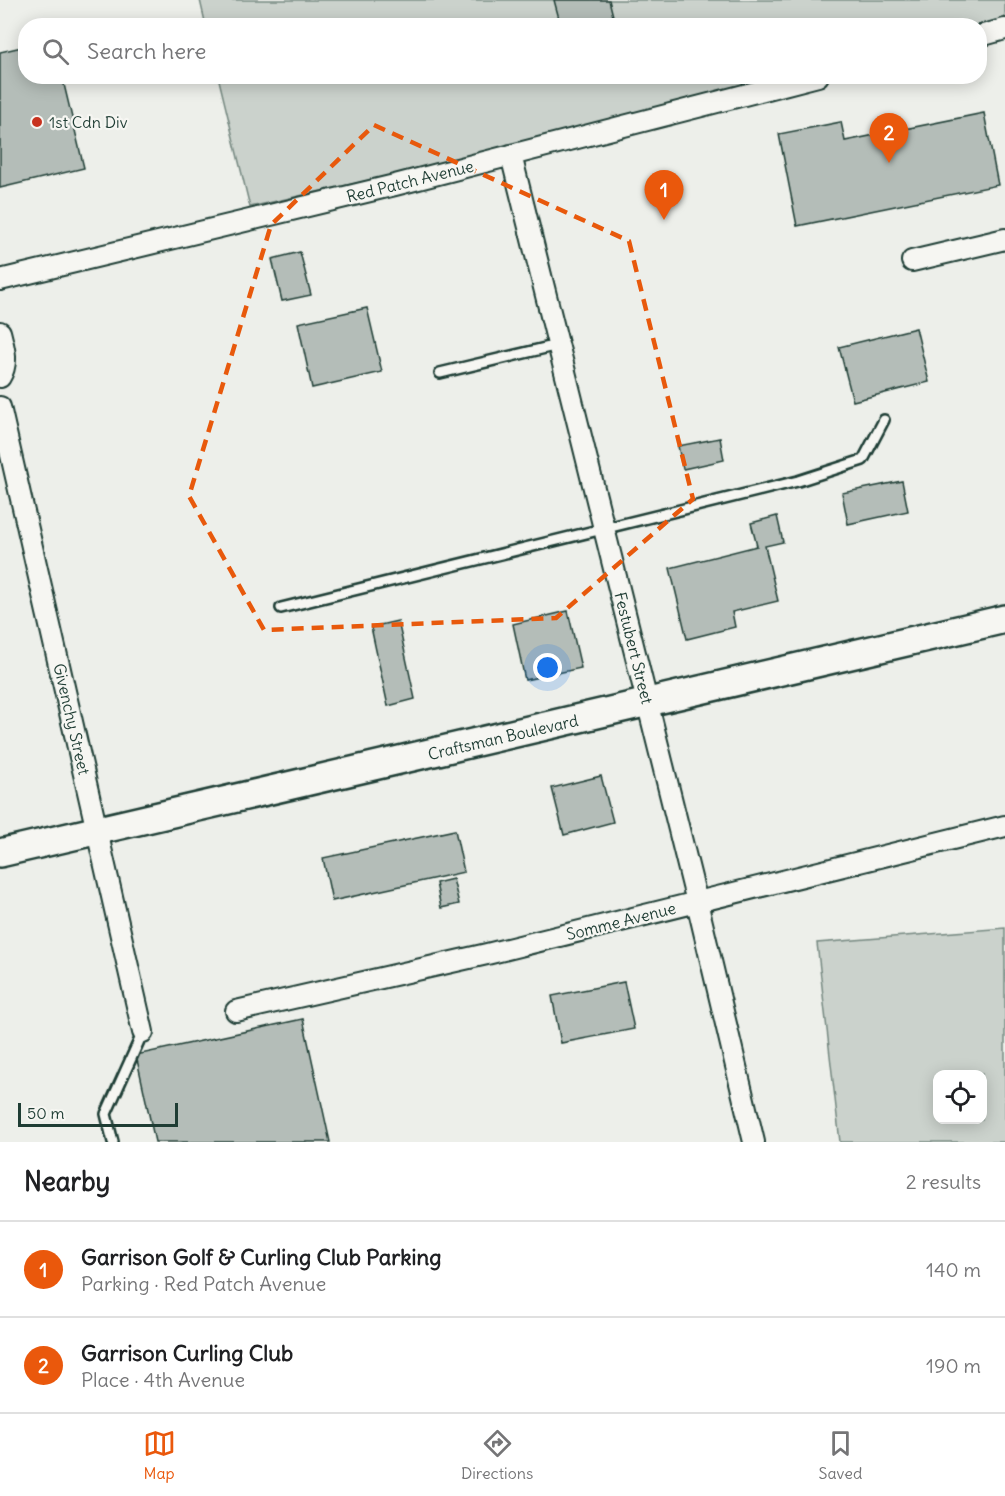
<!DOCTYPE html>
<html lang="en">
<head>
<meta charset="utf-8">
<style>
  body { margin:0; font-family:Delius,sans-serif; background:#f6f6f6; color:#202124 }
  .controls { position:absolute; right:18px; bottom:18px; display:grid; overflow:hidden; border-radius:12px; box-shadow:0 3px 15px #0003 }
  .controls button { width:54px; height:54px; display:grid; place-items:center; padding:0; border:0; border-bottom:2px solid #e0e0e0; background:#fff; color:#202124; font:30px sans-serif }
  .scale { position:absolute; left:18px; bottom:15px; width:160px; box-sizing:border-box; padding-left:6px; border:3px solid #1f3d34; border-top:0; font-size:16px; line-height:21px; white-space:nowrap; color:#1f3d34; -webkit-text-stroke:4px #f6f6f2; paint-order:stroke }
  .you { position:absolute; left:548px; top:668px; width:21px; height:21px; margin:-15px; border:4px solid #fff; border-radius:50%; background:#1a73e8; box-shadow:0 0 0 9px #1a73e833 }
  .badge { display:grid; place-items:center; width:39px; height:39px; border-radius:50%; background:#ea580c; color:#fff; font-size:20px; font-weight:700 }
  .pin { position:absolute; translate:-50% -50px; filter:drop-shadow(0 2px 3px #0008) }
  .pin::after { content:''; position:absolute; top:32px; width:21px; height:18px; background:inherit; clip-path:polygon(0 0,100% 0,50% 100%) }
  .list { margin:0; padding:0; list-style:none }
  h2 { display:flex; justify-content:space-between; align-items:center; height:78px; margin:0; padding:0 24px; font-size:26px }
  h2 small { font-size:20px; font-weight:400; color:#757577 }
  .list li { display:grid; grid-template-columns:39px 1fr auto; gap:18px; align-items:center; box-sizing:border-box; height:96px; padding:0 24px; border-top:2px solid #e0e0e0 }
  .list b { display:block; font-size:22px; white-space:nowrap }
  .list p { margin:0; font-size:20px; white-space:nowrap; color:#757577 }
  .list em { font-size:20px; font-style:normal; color:#757577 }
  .icon { flex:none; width:33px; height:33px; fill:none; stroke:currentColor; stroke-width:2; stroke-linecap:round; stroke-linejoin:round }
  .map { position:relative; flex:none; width:1005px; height:1142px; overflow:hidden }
  .search { position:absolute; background:#fff; box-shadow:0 3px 15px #0003; left:18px; right:18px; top:18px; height:66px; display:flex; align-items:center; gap:15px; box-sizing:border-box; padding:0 21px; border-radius:24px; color:#757577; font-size:22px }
  .sheet { height:270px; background:#fff }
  nav { display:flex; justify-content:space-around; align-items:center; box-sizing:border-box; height:84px; border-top:2px solid #e0e0e0; background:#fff; font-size:16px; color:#757577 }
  nav a { display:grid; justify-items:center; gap:3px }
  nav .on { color:#ea580c }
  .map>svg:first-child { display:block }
</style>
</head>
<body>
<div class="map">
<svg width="1005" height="1142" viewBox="0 0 1005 1142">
  <rect width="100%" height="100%" fill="#edefea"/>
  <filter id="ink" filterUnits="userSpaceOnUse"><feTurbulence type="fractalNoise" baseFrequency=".0167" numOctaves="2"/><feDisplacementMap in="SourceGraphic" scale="12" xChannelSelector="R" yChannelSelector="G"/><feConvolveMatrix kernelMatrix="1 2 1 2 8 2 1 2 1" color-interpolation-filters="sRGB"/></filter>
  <g filter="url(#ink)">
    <path fill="#cbd2cc" stroke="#758880" stroke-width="1.5" fill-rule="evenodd" d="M200,0h805v36l-25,6v-16h-774z
      M218,76l608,1 -576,130z
      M1005,928v214h-165l-23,-199zM982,1074v46h-44v-46z"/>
    <path fill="#b4bdb8" stroke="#1f3d34" stroke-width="1.5" d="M554,0h55l4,16 -8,2 2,8h-16l-1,-4 -14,4h-15z
      M26,46v30h36l22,92 -84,20v-136z
      M984,113l14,72 -201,41 -18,-92 62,-12 4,19z
      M300,252l11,43 -29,6 -10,-42z
      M367,308l15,64 -70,16 -14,-65z
      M916,328l13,54 -76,19 -14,-54z
      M720,438l4,22 -41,9 -5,-23z
      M902,481l6,30 -60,13 -6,-31z
      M777,516l6,26 -18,4 13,55 -46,11 3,15 -48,12 -17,-71 87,-22 -6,-23z
      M568,611l13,57 -56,12 -12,-56z
      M398,621l17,78 -27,7 -17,-79z
      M601,776l12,46 -49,13 -12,-47z
      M455,830l9,42 -132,29 -9,-43z
      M453,879l6,25 -18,4 -5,-25z
      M624,982l10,47 -73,14 -9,-47z
      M303,1019l27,123h-175l-19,-87z"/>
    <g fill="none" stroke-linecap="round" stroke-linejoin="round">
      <g stroke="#1f3d34" stroke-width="14">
        <path id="lane" d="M440,373l118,-28
          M281,608l517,-127 65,-21 21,-40
          M113,1142l-7,-28 37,-82"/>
      </g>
      <g stroke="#1f3d34" stroke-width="24">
        <path id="street" d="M980,36l25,-7
          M511,155l186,747 57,240
          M912,261l93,-22
          M0,280l395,-95 423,-109
          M0,332c4,16 9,30 0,45
          M0,407l143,625
          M236,1011l251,-57 518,-128"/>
      </g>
      <g stroke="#1f3d34" stroke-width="32">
        <path id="secondary" d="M0,853l1005,-234"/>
      </g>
      <use href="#lane" stroke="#f6f6f2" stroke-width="9"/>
      <use href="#street" stroke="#f6f6f2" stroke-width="20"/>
      <use href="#secondary" stroke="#f6f6f2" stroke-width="27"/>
    </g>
  </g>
  <path fill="none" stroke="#e8590c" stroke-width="4.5" stroke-dasharray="12 8" stroke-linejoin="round" d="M374,125l255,116 64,258 -137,119 -292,12 -75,-134 82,-271z"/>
  <circle fill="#c8321e" stroke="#f6f6f2" stroke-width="2" cx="37" cy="122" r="6"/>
  <g text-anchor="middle" stroke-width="4.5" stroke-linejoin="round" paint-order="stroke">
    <g font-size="16" fill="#1f3d34" stroke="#f6f6f2" text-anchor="start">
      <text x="49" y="128">1st Cdn Div</text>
    </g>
    <g font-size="16" fill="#1f3d34" stroke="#f6f6f2">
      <text transform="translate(410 181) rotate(-14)" y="6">Red Patch Avenue</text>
      <text transform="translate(634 648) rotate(76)" y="6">Festubert Street</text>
      <text transform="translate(72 719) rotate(77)" y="6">Givenchy Street</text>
      <text transform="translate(503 737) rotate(-13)" y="6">Craftsman Boulevard</text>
      <text transform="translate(621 921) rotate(-14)" y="6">Somme Avenue</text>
    </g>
  </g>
</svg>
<div class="controls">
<button><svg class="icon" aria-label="locate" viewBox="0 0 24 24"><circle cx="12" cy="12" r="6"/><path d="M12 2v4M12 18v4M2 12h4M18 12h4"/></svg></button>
</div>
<div class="scale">50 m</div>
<div class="you"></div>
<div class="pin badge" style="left:664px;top:220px">1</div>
<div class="pin badge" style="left:889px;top:163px">2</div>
<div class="search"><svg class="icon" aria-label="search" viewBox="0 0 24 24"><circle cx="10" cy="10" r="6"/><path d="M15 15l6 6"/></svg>Search here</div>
</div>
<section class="sheet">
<h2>Nearby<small>2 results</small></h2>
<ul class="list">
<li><span class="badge">1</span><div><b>Garrison Golf &amp; Curling Club Parking</b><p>Parking · Red Patch Avenue</p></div><em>140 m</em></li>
<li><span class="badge">2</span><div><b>Garrison Curling Club</b><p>Place · 4th Avenue</p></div><em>190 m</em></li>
</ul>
</section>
<nav>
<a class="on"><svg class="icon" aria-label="map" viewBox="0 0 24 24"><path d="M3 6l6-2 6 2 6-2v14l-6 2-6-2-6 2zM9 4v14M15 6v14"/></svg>Map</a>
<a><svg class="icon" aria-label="directions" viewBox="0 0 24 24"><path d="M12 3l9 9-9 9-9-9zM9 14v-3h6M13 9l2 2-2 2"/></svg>Directions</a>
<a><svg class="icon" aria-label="saved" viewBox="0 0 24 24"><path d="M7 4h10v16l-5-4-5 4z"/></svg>Saved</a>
</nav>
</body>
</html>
